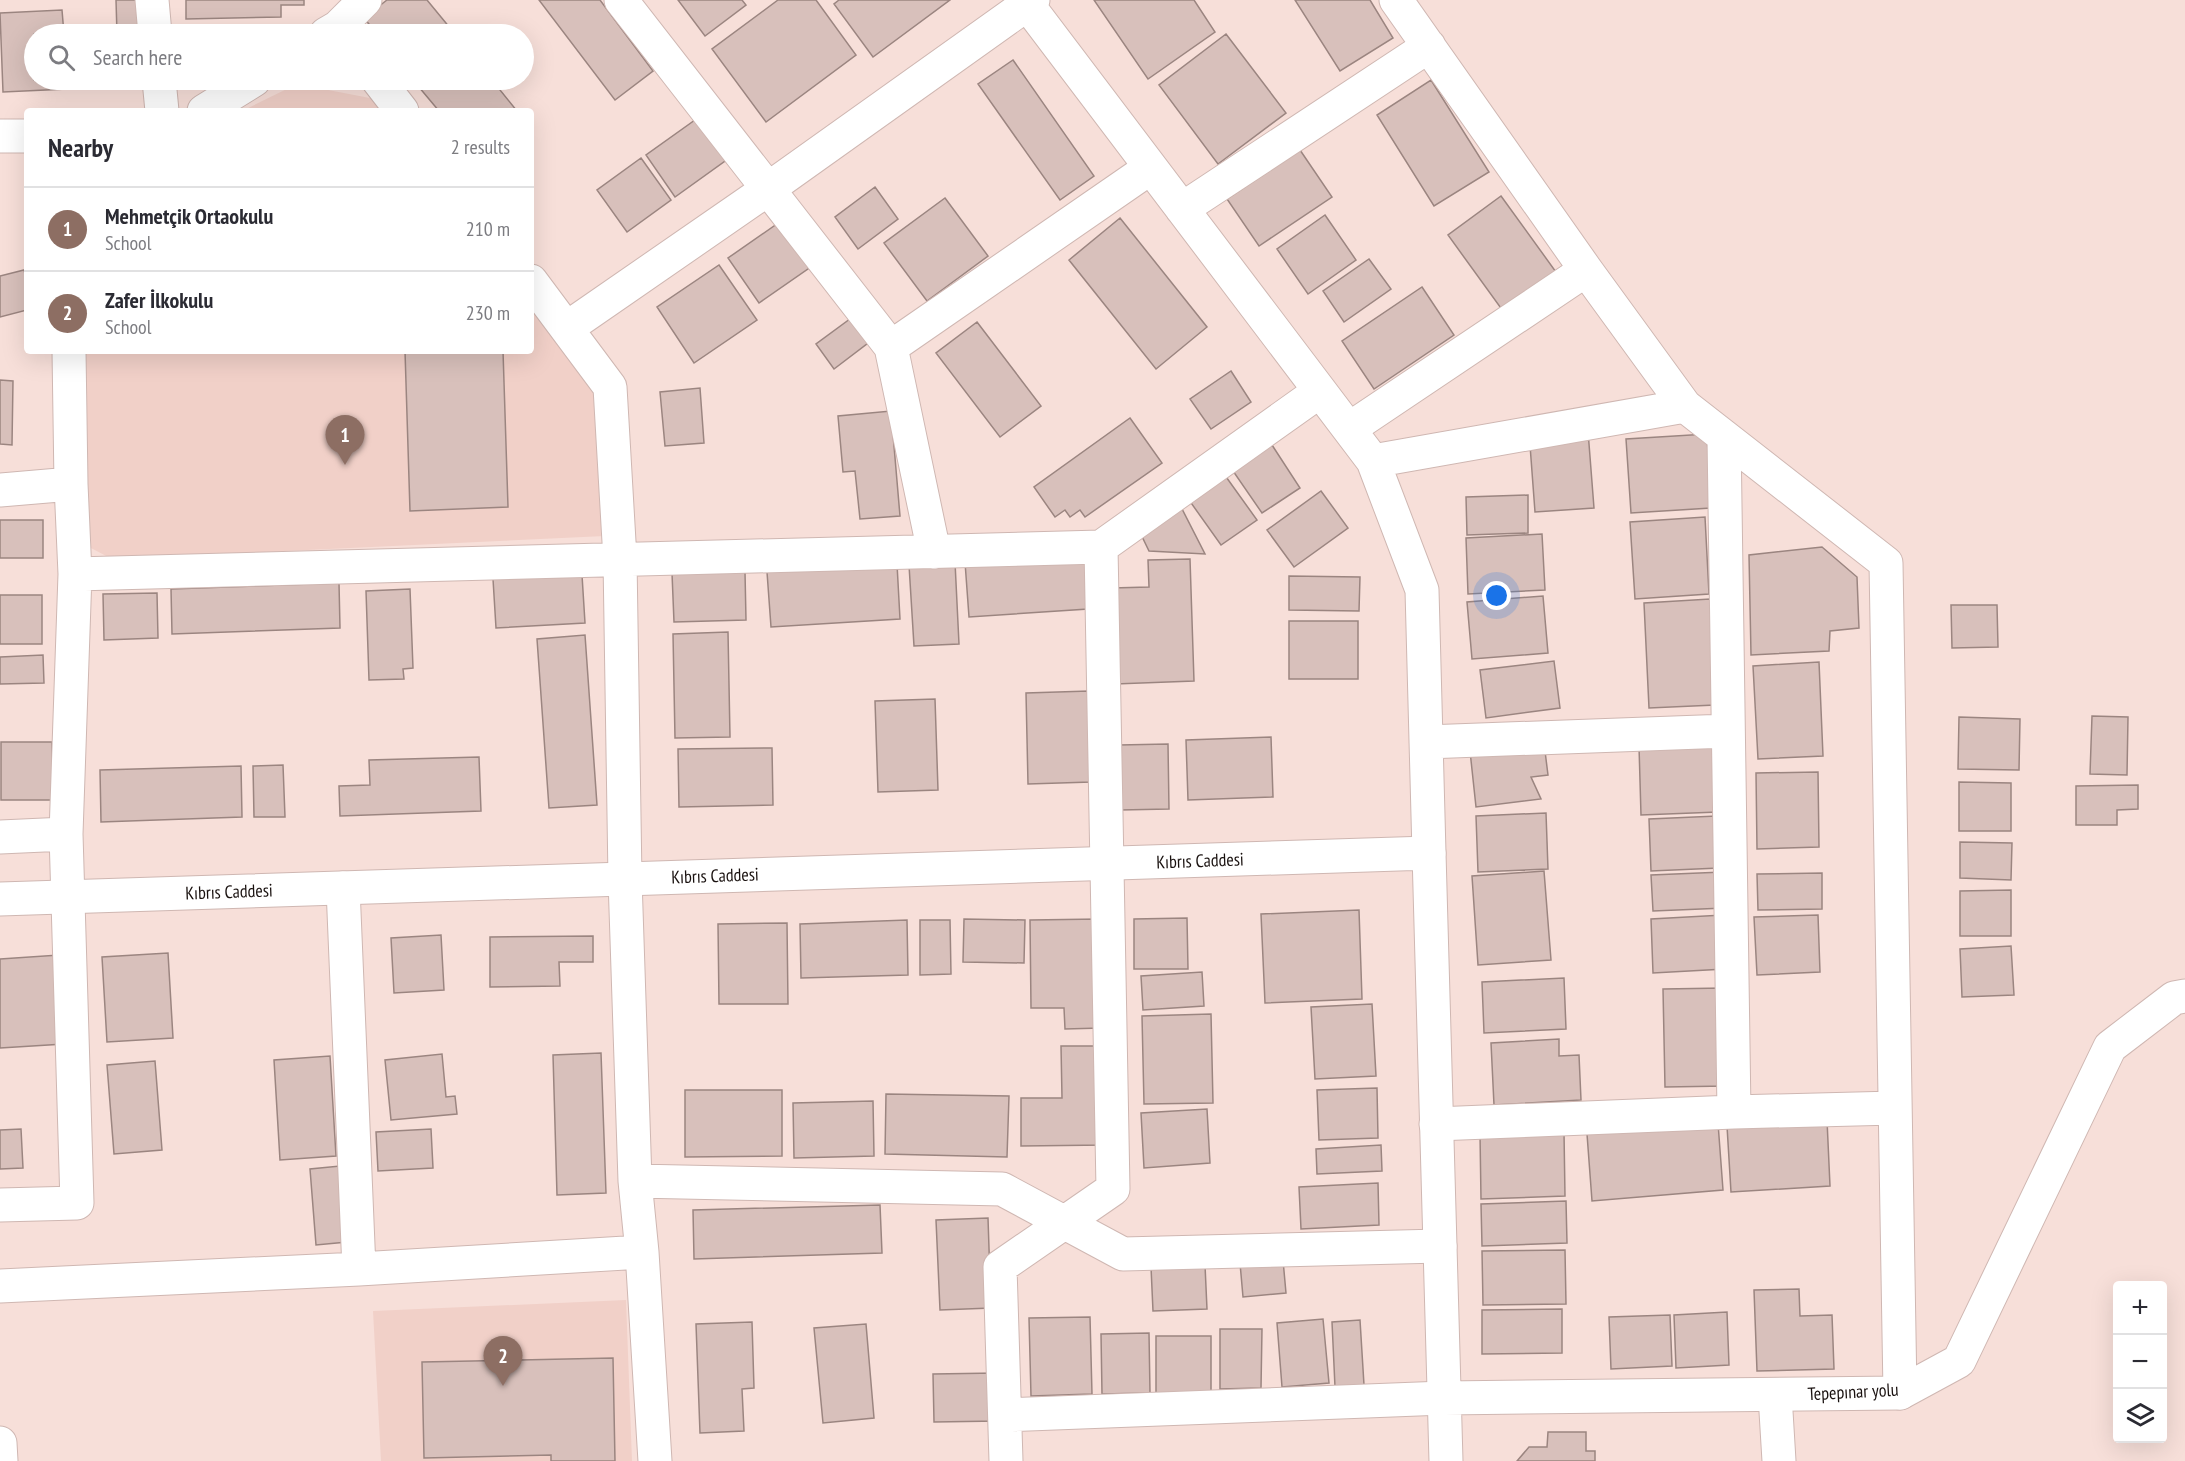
<!DOCTYPE html>
<html lang="en">
<head>
<meta charset="utf-8">
<style>
  body { margin:0; font-family:"PT Sans Narrow",sans-serif; background:#f2f2f3; color:#2b2b33 }
  .controls { position:absolute; right:18px; bottom:18px; display:grid; overflow:hidden; border-radius:6px; box-shadow:0 6px 24px #0002 }
  .controls button { width:54px; height:54px; display:grid; place-items:center; padding:0; border:0; border-bottom:2px solid #e1e1e2; background:#fff; color:#2b2b33; font:30px sans-serif }
  .you { position:absolute; left:1497px; top:596px; width:21px; height:21px; margin:-15px; border:4px solid #fff; border-radius:50%; background:#1a73e8; box-shadow:0 0 0 9px #1a73e833 }
  .badge { display:grid; place-items:center; width:39px; height:39px; border-radius:50%; background:#7c3aed; color:#fff; font-size:20px; font-weight:700 }
  .pin { position:absolute; translate:-50% -50px; filter:drop-shadow(0 2px 3px #0008) }
  .pin::after { content:''; position:absolute; top:32px; width:21px; height:18px; background:inherit; clip-path:polygon(0 0,100% 0,50% 100%) }
  .list { margin:0; padding:0; list-style:none }
  h2 { display:flex; justify-content:space-between; align-items:center; height:78px; margin:0; padding:0 24px; font-size:26px }
  h2 small { font-size:20px; font-weight:400; color:#7c7c81 }
  .list li { display:grid; grid-template-columns:39px 1fr auto; gap:18px; align-items:center; box-sizing:border-box; height:84px; padding:0 24px; border-top:2px solid #e1e1e2 }
  .list b { display:block; font-size:22px; white-space:nowrap }
  .list p { margin:0; font-size:20px; white-space:nowrap; color:#7c7c81 }
  .list em { font-size:20px; font-style:normal; color:#7c7c81 }
  .icon { flex:none; width:33px; height:33px; fill:none; stroke:currentColor; stroke-width:2; stroke-linecap:round; stroke-linejoin:round }
  .map { position:relative; flex:none; width:2185px; height:1461px; overflow:hidden }
  .search { position:absolute; background:#fff; box-shadow:0 6px 24px #0002; left:24px; top:24px; width:510px; height:66px; display:flex; align-items:center; gap:15px; box-sizing:border-box; padding:0 21px; border-radius:33px; color:#7c7c81; font-size:22px }
  .panel { position:absolute; background:#fff; box-shadow:0 6px 24px #0002; left:24px; top:108px; width:510px; height:246px; border-radius:6px }
  .map>svg:first-child { display:block }
</style>
</head>
<body>
<div class="map">
<svg width="2185" height="1461" viewBox="0 0 2185 1461">
  <rect width="100%" height="100%" fill="#f7dfd9"/>
  <path fill="#f1d0c8" d="M297,84l78,15 9,12h-142z
    M531,305l68,89 6,142 -493,23 -23,-12 -3,-196h445z
    M626,1300l6,161h-251l-8,-150z"/>
  <path fill="#d8c0bb" stroke="#9b8580" stroke-width="1.5" d="M116,0h29l1,34h-29z
    M186,0h118v5h-23v12l-95,2z
    M387,0h40l28,34h-78l-13,-16z
    M539,0h61l53,71 -38,29z
    M678,0h64l4,5 -41,31z
    M778,0h38l40,55 -90,67 -54,-73z
    M839,0h111l-77,57 -39,-53z
    M1094,0h100l21,32 -67,47z
    M1295,0h75l23,38 -53,33z
    M62,10l2,24h-30v46h33v9l-64,3 -3,-79z
    M1226,34l60,79 -68,51 -59,-79z
    M1013,60l81,116 -34,24 -82,-116z
    M413,80h79l25,31h-78z
    M1431,80l58,92 -55,34 -57,-91z
    M702,115l30,41 -57,41 -29,-42z
    M1300,150l32,47 -73,49 -32,-47z
    M641,158l30,42 -44,32 -30,-42z
    M875,187l23,32 -40,30 -23,-32z
    M1501,196l55,76 -53,39 -55,-76z
    M945,198l43,58 -61,45 -43,-58z
    M1325,215l31,45 -48,34 -31,-45z
    M1120,218l87,109 -51,42 -87,-109z
    M784,219l31,45 -56,39 -31,-45z
    M1369,259l22,30 -47,33 -21,-31z
    M719,265l38,55 -63,43 -37,-56z
    M24,270l3,11v29l-27,7v-41z
    M1422,287l32,48 -80,54 -32,-48z
    M854,316l18,24 -38,29 -18,-25z
    M977,322l64,84 -41,31 -64,-84z
    M405,351h98l5,156 -98,4z
    M1231,371l20,31 -40,27 -21,-30z
    M0,380l13,1 -1,64 -12,-1z
    M700,388l4,55 -39,3 -5,-54z
    M891,411l9,105 -40,3 -5,-48 -12,1 -5,-56z
    M1130,418l32,45 -77,54 -5,-7 -10,7 -5,-7 -10,7 -21,-30z
    M1588,431l6,77 -59,4 -5,-67z
    M1707,434l4,74 -80,5 -5,-74z
    M1272,445l28,43 -38,25 -29,-42z
    M1224,474l33,46 -36,25 -32,-45z
    M1321,491l27,37 -54,39 -27,-37z
    M1528,495v38l-61,2 -1,-38z
    M1179,503l26,51 -56,-3 -13,-27z
    M1705,517l4,77 -74,5 -5,-77z
    M0,520h43v38h-43z
    M1542,534l3,56 -77,4 -2,-56z
    M1822,547l35,30 2,51 -29,3 -1,20 -78,4 -2,-100z
    M1084,554l4,55 -119,8 -4,-55z
    M1190,559l4,122 -79,3 -3,-96 37,-1 -1,-27z
    M955,562l4,82 -45,2 -5,-81z
    M897,564l3,55 -129,8 -4,-55z
    M745,572l1,48 -72,2 -2,-49z
    M582,575l3,48 -89,5 -3,-49z
    M1289,576l71,1 -1,34 -70,-1z
    M339,583l1,45 -168,6 -1,-45z
    M410,589l3,79 -10,1 1,10 -35,1 -3,-89z
    M157,593l1,45 -54,2 -1,-46z
    M0,595h42v49h-42z
    M1543,596l5,57 -76,6 -5,-57z
    M1710,599l5,106 -66,3 -5,-105z
    M1951,605h46l1,42 -46,1z
    M1289,621h69v58h-69z
    M728,632l2,105 -55,1 -2,-104z
    M585,635l12,170 -48,3 -12,-169z
    M43,655l1,28 -44,1v-27z
    M1554,661l6,47 -74,10 -6,-48z
    M1819,662l4,94 -65,3 -5,-93z
    M1089,691l2,91 -63,2 -2,-91z
    M935,699l3,91 -60,2 -3,-91z
    M2092,716l36,1 -1,58 -37,-1z
    M1959,717l61,2 -1,51 -61,-1z
    M1271,737l2,60 -85,3 -2,-60z
    M1,742h51l1,58h-52z
    M1544,743l4,32 -17,2 10,22 -65,8 -6,-56z
    M1168,744l1,65 -49,1 -1,-65z
    M1716,744l2,68 -77,3 -2,-69z
    M772,748l1,57 -94,2 -1,-58z
    M479,757l2,54 -141,5 -1,-30 31,-1 -1,-25z
    M283,765l2,52h-31l-1,-51z
    M241,766l1,51 -141,5 -1,-52z
    M1818,772l1,75 -62,2 -1,-76z
    M1959,782l52,1v48h-52z
    M2138,785v24l-21,1v15h-41v-39z
    M1546,813l2,56 -70,3 -2,-56z
    M1717,816l2,52 -68,3 -2,-52z
    M1960,842l52,1 -1,37 -51,-2z
    M1544,871l7,89 -73,5 -6,-89z
    M1723,872l2,36 -72,3 -2,-36z
    M1822,873v36l-64,1 -1,-36z
    M2011,890v46h-51v-45z
    M1359,910l3,89 -97,4 -4,-89z
    M1723,915l2,54 -72,4 -2,-54z
    M1818,915l2,57 -63,3 -3,-58z
    M1187,918l1,51h-54v-50z
    M964,919l61,1 -1,43 -61,-1z
    M1100,919l1,109 -36,1 -1,-21h-33l-1,-88z
    M907,920l1,55 -107,3 -1,-54z
    M920,920h30l1,54 -31,1z
    M787,923l1,81h-69l-1,-80z
    M441,935l3,55 -50,3 -3,-55z
    M593,936v26h-34l1,24 -70,1v-50z
    M2011,946l3,49 -52,2 -2,-48z
    M168,953l5,85 -66,4 -5,-85z
    M59,955l5,89 -64,4v-89z
    M1202,972l2,34 -61,4 -2,-34z
    M1564,978l2,51 -82,4 -2,-51z
    M1724,988l2,98 -61,1 -2,-98z
    M1372,1004l4,72 -61,3 -4,-72z
    M1211,1014l2,89 -69,1 -2,-88z
    M1559,1039v17l20,-1 2,45 -87,5 -3,-62z
    M1061,1046h44l1,99 -85,1v-48h41z
    M601,1053l5,140 -49,2 -4,-140z
    M442,1054l4,43 9,-1 2,18 -66,6 -6,-60z
    M330,1056l6,100 -56,4 -6,-100z
    M155,1061l7,89 -48,4 -7,-89z
    M1377,1088l1,50 -59,2 -2,-50z
    M685,1090h97v66l-97,1z
    M886,1094l123,2 -2,61 -122,-3z
    M873,1101l1,55 -80,2 -1,-55z
    M1207,1109l3,54 -66,5 -3,-55z
    M1827,1120l3,66 -99,6 -4,-66z
    M1718,1123l5,67 -131,11 -5,-67z
    M21,1129l2,39 -23,1v-39z
    M431,1129l2,39 -55,3 -2,-39z
    M1564,1132l1,64 -84,3 -1,-65z
    M1381,1145l1,26 -65,3 -1,-25z
    M340,1166l7,76 -31,3 -6,-76z
    M1378,1183l1,42 -78,4 -2,-42z
    M1566,1201l1,42 -85,3 -1,-42z
    M880,1205l2,48 -188,6 -1,-49z
    M988,1218l3,90 -51,2 -4,-90z
    M1565,1250l1,54 -83,1 -1,-54z
    M1283,1260l3,33 -43,4 -3,-34z
    M1205,1265l2,44 -54,2 -2,-44z
    M1799,1289l1,27 32,-1 2,54 -77,2 -3,-81z
    M1562,1309v44l-80,1v-44z
    M1727,1312l2,53 -53,3 -2,-53z
    M1670,1315l2,51 -61,3 -2,-52z
    M1090,1317l2,77 -61,2 -2,-78z
    M1323,1319l6,64 -47,4 -5,-64z
    M1360,1320l4,65 -29,2 -3,-65z
    M752,1322l2,66 -12,1 2,42 -44,2 -4,-109z
    M866,1324l8,94 -51,5 -9,-95z
    M1220,1329h42l-1,59 -41,1z
    M1149,1333l1,60 -48,1 -1,-60z
    M1156,1336h55v57h-55z
    M613,1358l2,103h-64v-6l-127,3 -2,-96z
    M997,1373l1,48 -64,1 -1,-48z
    M1548,1432h38v19h9v10h-78l12,-14h18z"/>
  <g fill="none" stroke-linecap="round" stroke-linejoin="round">
    <g stroke="#cfb7b2" stroke-width="35">
      <path id="street" d="M152,0l3,34
        M621,0l270,347 43,205
        M1024,0l349,461 49,129 7,263
        M1396,0l190,270 99,136
        M326,34l12,-7 27,-27
        M159,80l3,31
        M378,80l24,31
        M204,111l50,-31
        M0,136h27
        M1182,209l247,-163
        M531,281l79,106 10,172 5,320 10,302 7,71 13,209
        M567,328l201,-139 265,-189
        M891,347l259,-179
        M1349,429l237,-159
        M1724,437l10,675
        M1373,461l312,-55 201,157 14,830
        M0,490l71,-6
        M75,574l1026,-27
        M1426,742l302,-11
        M0,837l66,-3
        M343,888l16,381
        M1436,1124l298,-12 161,-4
        M635,1181l367,8 121,65 317,-8
        M0,1205l77,-2 -11,-369 9,-260 -4,-90 -2,-133
        M0,1286l359,-17 283,-17
        M1775,1395l4,66
        M1005,1415l439,-17
        M0,1443l1,18
        M1006,1461l-6,-194 113,-78 -12,-642 219,-156"/>
    </g>
    <g stroke="#cfb7b2" stroke-width="35">
      <path id="secondary" d="M0,899l1429,-46 17,608
        M1444,1398l456,-5 59,-32 151,-314 64,-49 11,-2"/>
    </g>
    <use href="#street" stroke="#fff" stroke-width="33"/>
    <use href="#secondary" stroke="#fff" stroke-width="33"/>
  </g>
  <g text-anchor="middle" stroke-width="4.5" stroke-linejoin="round" paint-order="stroke">
    <g font-size="18" fill="#19110f" stroke="#fff">
      <text transform="translate(1200 861) rotate(-2)" y="6">Kıbrıs Caddesi</text>
      <text transform="translate(715 876) rotate(-2)" y="6">Kıbrıs Caddesi</text>
      <text transform="translate(229 892) rotate(-2)" y="6">Kıbrıs Caddesi</text>
      <text transform="translate(1853 1392) rotate(-3)" y="6">Tepepınar yolu</text>
    </g>
  </g>
</svg>
<div class="controls">
<button>+</button>
<button>−</button>
<button><svg class="icon" aria-label="layers" viewBox="0 0 24 24"><path d="M12 4l9 5-9 5-9-5zM3 14l9 5 9-5"/></svg></button>
</div>
<div class="you"></div>
<div class="pin badge" style="left:345px;top:465px;background:#8d6e63">1</div>
<div class="pin badge" style="left:503px;top:1386px;background:#8d6e63">2</div>
<div class="search"><svg class="icon" aria-label="search" viewBox="0 0 24 24"><circle cx="10" cy="10" r="6"/><path d="M15 15l6 6"/></svg>Search here</div>
<section class="panel">
<h2>Nearby<small>2 results</small></h2>
<ul class="list">
<li><span class="badge" style="background:#8d6e63">1</span><div><b>Mehmetçik Ortaokulu</b><p>School</p></div><em>210 m</em></li>
<li><span class="badge" style="background:#8d6e63">2</span><div><b>Zafer İlkokulu</b><p>School</p></div><em>230 m</em></li>
</ul>
</section>
</div>
</body>
</html>
